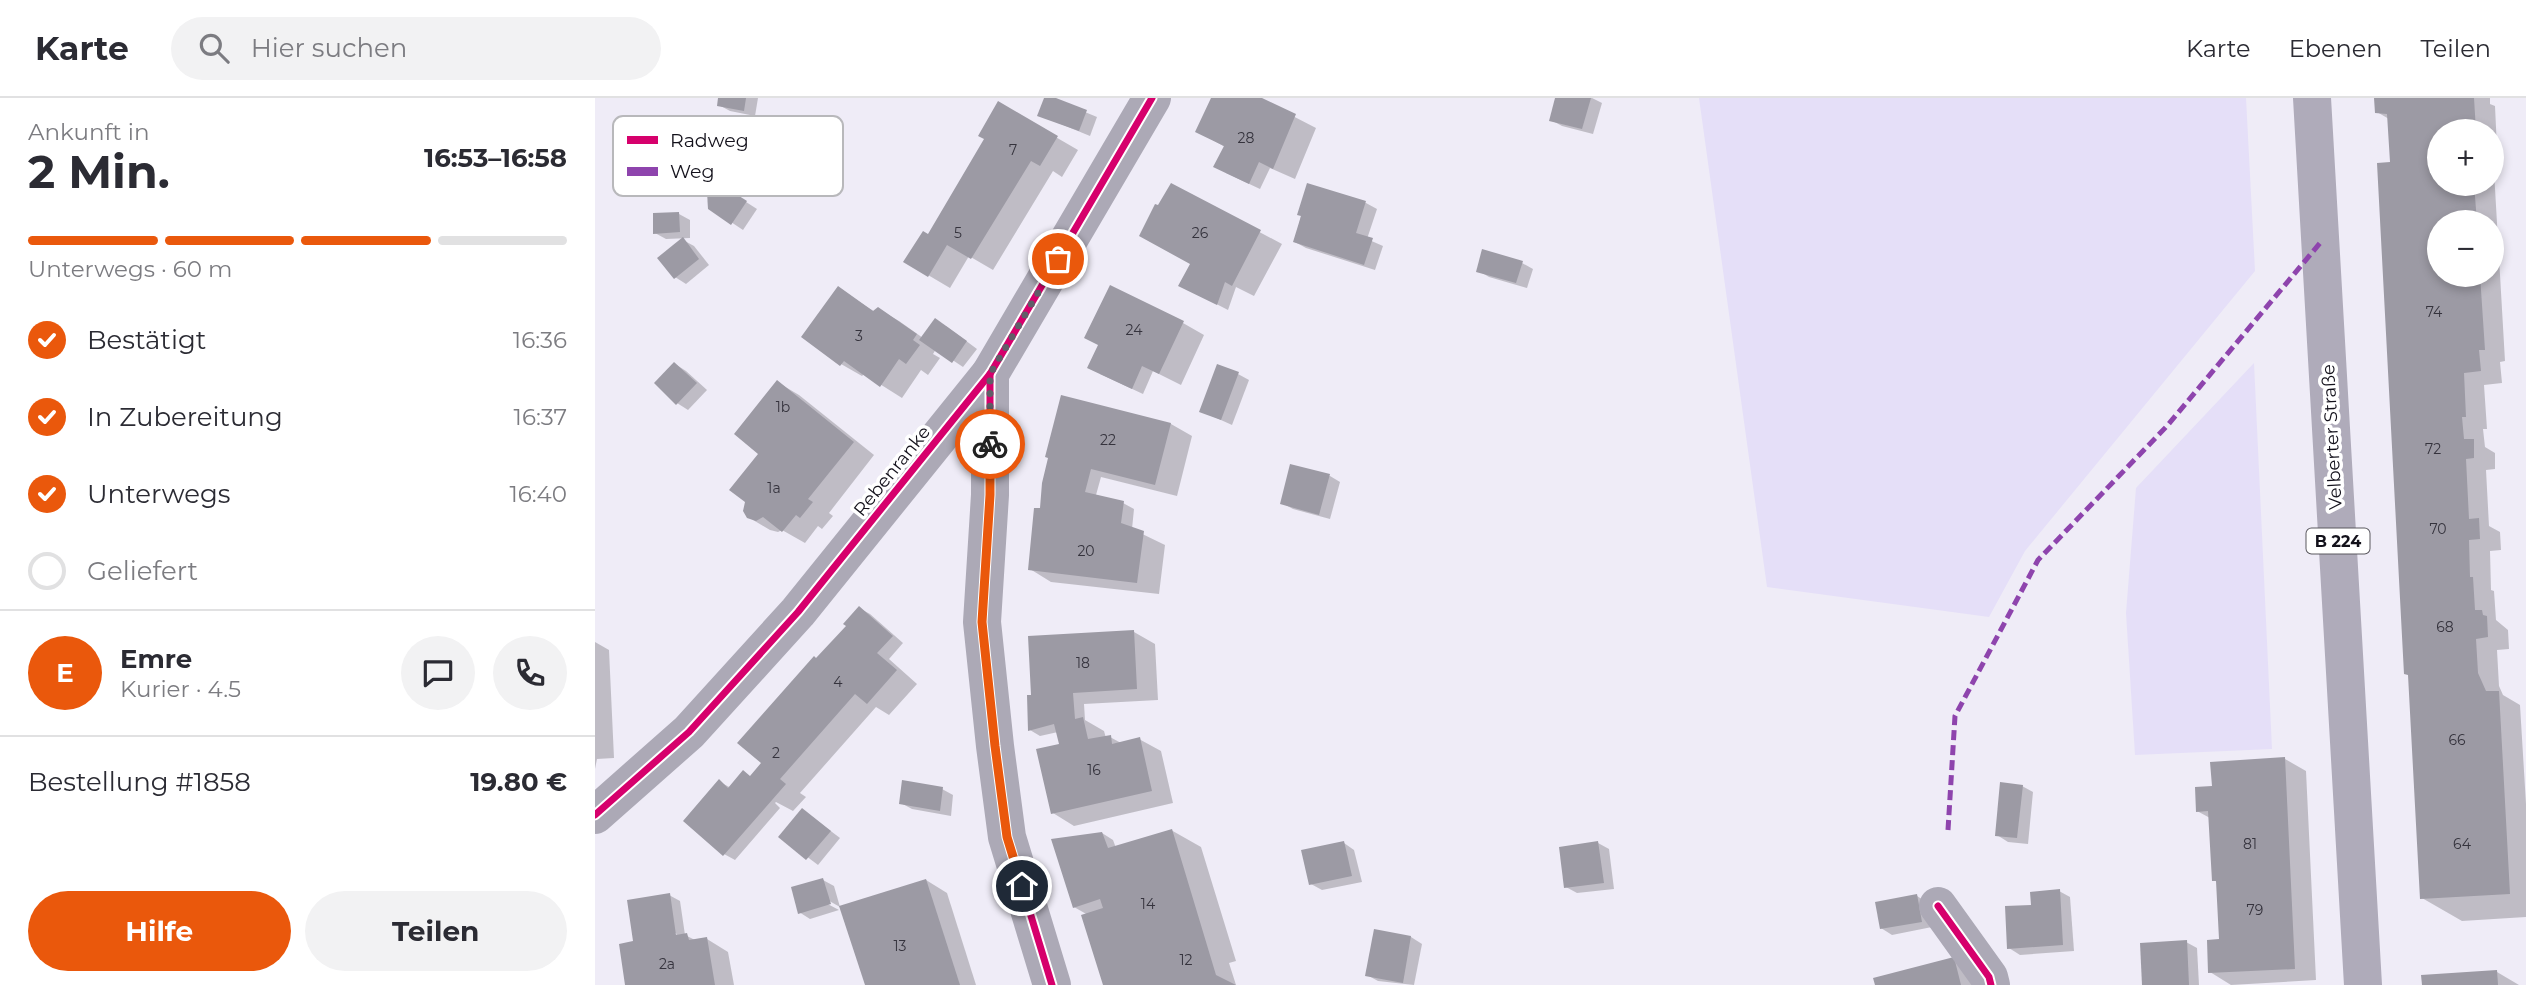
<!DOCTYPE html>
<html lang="de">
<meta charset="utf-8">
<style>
:root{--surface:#fff;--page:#f2f2f3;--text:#2b2b33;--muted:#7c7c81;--line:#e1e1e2;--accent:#ea580c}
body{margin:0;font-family:Montserrat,sans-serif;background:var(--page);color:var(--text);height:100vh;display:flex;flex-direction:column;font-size:26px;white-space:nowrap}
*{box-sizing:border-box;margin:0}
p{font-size:23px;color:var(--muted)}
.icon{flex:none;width:38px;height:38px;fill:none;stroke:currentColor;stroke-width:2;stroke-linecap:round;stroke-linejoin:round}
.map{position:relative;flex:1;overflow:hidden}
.panel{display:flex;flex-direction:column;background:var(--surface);width:595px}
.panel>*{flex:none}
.buttons{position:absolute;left:1832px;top:21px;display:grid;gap:14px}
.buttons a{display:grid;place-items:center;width:77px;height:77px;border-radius:50%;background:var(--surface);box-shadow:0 4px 10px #0003;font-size:35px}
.pin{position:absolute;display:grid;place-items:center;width:60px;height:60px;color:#fff;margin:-30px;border:4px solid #fff;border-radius:50%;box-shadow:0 2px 7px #0007}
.courier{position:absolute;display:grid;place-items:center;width:70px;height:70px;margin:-35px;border:5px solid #ea580c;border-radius:50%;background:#fff;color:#222;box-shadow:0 2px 9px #0007}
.headline em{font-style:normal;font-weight:700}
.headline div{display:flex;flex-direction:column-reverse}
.headline{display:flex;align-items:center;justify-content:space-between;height:119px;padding:0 28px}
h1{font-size:46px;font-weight:700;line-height:52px}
.bar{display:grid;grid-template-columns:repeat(4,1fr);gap:10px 7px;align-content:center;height:84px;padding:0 28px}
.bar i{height:9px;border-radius:5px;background:var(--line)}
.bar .selected{background:var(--accent)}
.bar p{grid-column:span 4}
.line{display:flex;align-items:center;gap:18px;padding:0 28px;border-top:2px solid var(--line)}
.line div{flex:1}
.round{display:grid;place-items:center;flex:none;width:74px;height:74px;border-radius:37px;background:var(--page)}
ol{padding:0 28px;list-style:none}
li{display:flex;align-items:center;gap:21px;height:77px}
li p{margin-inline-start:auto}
li .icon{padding:7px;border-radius:50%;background:var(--accent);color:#fff;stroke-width:4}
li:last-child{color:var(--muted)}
li i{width:38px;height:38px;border:4px solid var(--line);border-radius:50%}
.button{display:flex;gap:14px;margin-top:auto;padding:14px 28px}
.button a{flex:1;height:80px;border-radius:42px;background:var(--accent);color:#fff;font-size:28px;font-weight:700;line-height:80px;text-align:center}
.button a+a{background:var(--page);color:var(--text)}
header{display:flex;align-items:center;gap:42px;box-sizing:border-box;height:98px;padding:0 35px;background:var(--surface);border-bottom:2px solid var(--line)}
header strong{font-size:33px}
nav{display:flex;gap:38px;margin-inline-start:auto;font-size:24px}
.search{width:490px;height:63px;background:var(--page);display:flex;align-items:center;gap:18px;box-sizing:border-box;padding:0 24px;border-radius:38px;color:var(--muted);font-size:26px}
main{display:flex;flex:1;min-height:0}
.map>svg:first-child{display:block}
</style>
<header>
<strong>Karte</strong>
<div class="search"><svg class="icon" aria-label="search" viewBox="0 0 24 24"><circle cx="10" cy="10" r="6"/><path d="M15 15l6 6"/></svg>Hier suchen</div>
<nav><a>Karte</a><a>Ebenen</a><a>Teilen</a></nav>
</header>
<main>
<section class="panel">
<div class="headline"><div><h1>2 Min.</h1><p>Ankunft in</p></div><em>16:53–16:58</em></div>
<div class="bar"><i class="selected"></i><i class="selected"></i><i class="selected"></i><i></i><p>Unterwegs · 60 m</p></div>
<ol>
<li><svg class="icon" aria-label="check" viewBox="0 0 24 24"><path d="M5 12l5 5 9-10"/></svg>Bestätigt<p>16:36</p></li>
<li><svg class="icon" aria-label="check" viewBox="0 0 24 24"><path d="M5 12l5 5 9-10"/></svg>In Zubereitung<p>16:37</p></li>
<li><svg class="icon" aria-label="check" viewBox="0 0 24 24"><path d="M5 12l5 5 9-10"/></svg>Unterwegs<p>16:40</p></li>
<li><i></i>Geliefert</li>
</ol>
<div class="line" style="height:126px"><b class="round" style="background:var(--accent);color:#fff">E</b><div><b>Emre</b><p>Kurier · 4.5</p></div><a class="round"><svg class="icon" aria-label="chat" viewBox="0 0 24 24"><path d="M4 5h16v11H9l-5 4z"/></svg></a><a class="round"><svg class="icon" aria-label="phone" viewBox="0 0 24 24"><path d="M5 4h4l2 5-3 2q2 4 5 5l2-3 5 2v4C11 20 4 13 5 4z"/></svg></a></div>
<div class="line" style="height:91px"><div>Bestellung #1858</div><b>19.80 €</b></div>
<div class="button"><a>Hilfe</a><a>Teilen</a></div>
</section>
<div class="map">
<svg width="1931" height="887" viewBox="0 0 1931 887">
<rect width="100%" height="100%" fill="#efecf7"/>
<g fill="#e5dff8">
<path d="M1104,0H1651L1660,173L1430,453L1394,519L1172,489Z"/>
<path d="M1659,265L1677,651L1540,657L1531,515L1541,390Z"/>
</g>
<g fill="#0003" fill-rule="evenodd">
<path d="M125,0H163L160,18L135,13L124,7Z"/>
<path d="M450,0H456L502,19L495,38L444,17Z"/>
<path d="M618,0H663L721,30L700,81L675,70L665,91L631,75L630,49L602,33Z"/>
<path d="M962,0H997L1007,5L998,36L967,28L956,22Z"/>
<path d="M1781,0H1895V6L1900,8L1903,72L1899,73L1910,263L1905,264L1907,285L1889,287L1892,331H1888L1890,349L1900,355V371L1891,372L1894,428L1905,434L1906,452L1895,453L1896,492L1899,493L1901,522L1913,532L1914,551L1902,552L1904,588L1908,597L1925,607L1931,706V819L1867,823L1827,800L1797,65L1794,21L1782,14ZM1844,33H1897V86H1844ZM1844,124H1897V177H1844Z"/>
<path d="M404,6L483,52L467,79L458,73L398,172L374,158L355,190L311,164L334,138L391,41Z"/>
<path d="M123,86L162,111L148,132L115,110Z"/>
<path d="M576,87L687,146L659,198L641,189L633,212L596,193L597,165L564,110Z"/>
<path d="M713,87L771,105L782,111L772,141L788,148L780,172L711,150L700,144Z"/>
<path d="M84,116L95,122V140L71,141L60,135Z"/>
<path d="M88,142L99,148L114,167L91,186L80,179Z"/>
<path d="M927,165L938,171L932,190L894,179L884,173Z"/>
<path d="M243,190L280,214L283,211L304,223L328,240L351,228L382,251L368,269L341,251L338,256L345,260L333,277L326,272L307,300L269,276L267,278L246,266Z"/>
<path d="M588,225L609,237L586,287L558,273L548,296L505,276Z"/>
<path d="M80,266L91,273L112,292L93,312L82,305Z"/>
<path d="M643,276L654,282L637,327L606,313Z"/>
<path d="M182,284L204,297L279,357L234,415L238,418L227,431L223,428L210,445L187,432L183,434L175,432L153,419L165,356Z"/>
<path d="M467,299L576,326L597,338L582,398L506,379L501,397L528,405L539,411L537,431L570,447L564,496L456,484L435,471L453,413Z"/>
<path d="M697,368L735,378L745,384L735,421L698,411L687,405Z"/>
<path d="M264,510L275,516L308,545L294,561L322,586L294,617L281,609L205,695L211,699L198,713L181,704L180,705L185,710L140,762L129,756L125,684L136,690L156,679L169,664L223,562L253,528Z"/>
<path d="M539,534L560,546L563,602L489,606L490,622L509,633L511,640L515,639L526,645L544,641L566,653L578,705L479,728L458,715L466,647L463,634L445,638L435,632Z"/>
<path d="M0,544L14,552L19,660L2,661L0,671Z"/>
<path d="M1690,661L1711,673L1721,882L1636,887L1615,874L1626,843L1622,784L1619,782L1615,720L1602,713L1618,690Z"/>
<path d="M1427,688L1438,694L1433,746L1413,744L1402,737Z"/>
<path d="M347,691L358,697L356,718L317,711L306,705Z"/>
<path d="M208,712L245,740L223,767L186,739Z"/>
<path d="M576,732L606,749L641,863L634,865L641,887H510L493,817L479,809L507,735L518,742L521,750Z"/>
<path d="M749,745L759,752L767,784L727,792L716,786Z"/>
<path d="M1003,745L1014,751L1019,791L982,795L971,789Z"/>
<path d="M228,782L239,788L245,809L229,800L227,803L244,812L215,821L204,814Z"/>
<path d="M331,782L352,795L381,887H271L247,810Z"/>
<path d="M1464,793L1475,799L1479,853L1425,857L1414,850L1437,808Z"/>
<path d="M74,797L85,803L90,837L102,843L112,841L133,854L139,887H32L26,847L44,845ZM81,835L82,839L48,840Z"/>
<path d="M1322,798L1333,805L1337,829L1297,837L1286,830Z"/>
<path d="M780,833L816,839L827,846L819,887L783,883L772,877Z"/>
<path d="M1591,844L1602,850L1604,887H1549L1547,846Z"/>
<path d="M1359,861L1383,887H1282L1280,882Z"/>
<path d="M1902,874L1924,887H1829L1828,878Z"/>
</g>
<g fill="#9c9aa4">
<path d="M123,0H151L149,13L122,8Z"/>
<path d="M449,0H461L492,12L484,33L442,18Z"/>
<path d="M616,0H667L701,16L678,71L664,64L654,86L618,69L629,48L600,34Z"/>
<path d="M960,0H996L987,31L954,23Z"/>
<path d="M1779,0H1879L1881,33H1844V86H1879L1882,124H1844V177H1885L1890,252H1884L1886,273L1869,275L1871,319H1867L1869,341H1879V360L1871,361L1874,421L1884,420L1885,441L1874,442L1875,479H1878L1880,512H1887L1888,517L1892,518L1893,539L1881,541L1883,575L1891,593H1904L1915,796L1825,801L1813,577L1809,576L1782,65L1795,64L1792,16L1780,15Z"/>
<path d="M403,3L463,38L445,68L436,63L376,161L352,147L333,179L308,164L328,133L333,136L389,41L383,38Z"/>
<path d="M111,77L152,103L136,127L113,111Z"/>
<path d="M576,85L666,132L637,188L630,184L622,207L583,188L595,166L544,138L560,106L563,107Z"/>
<path d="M712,85L771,103L761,135L778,140L769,167L698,144L706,118L702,117Z"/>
<path d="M84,114L85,134L58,136V115Z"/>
<path d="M88,139L104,161L79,181L62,160Z"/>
<path d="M887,151L928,163L921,185L881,174Z"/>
<path d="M515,187L589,223L564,276L547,268L537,291L492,270L503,247L489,240Z"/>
<path d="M243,188L278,213L283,209L322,236L318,242L325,247L311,266L304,261L285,289L249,263L245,268L206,239Z"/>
<path d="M340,220L372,243L357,265L324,242Z"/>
<path d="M79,264L102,285L81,307L59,285Z"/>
<path d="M622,266L644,274L626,322L604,314Z"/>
<path d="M182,282L259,344L213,401L218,404L205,420L201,417L187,434L168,419L161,423L152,420L148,413L150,404L134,392L163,356L139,336Z"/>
<path d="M466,297L576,325L560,387L496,371L490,394L529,403L526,425L549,433L542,485L433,472L439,410H445L447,385L453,360L450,359Z"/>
<path d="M695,366L735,376L724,417L685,406Z"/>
<path d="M264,508L298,538L282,555L302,572L272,606L260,596L185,681L191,686L128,758L88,723L124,681L133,690L148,672L155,678L166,665L142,645L219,558L221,560L251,528L248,526Z"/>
<path d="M539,532L542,591L478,595L480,621L488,619L493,641L516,637L517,646L545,639L557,693L456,716L441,651L464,646L459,626L433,633L432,597H436L433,538Z"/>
<path d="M1690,659L1700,871L1613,875L1612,842L1624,841L1621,783H1617L1613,713L1601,714L1600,689L1617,688L1615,664Z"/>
<path d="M307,682L348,689L345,713L304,706Z"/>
<path d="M1405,684L1428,687L1422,740L1400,738Z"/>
<path d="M207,710L236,733L211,762L183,739Z"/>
<path d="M577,731L621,877L641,887H508L486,817L508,810L505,801L478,810L456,741L507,734L513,750Z"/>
<path d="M749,743L757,778L714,787L706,752Z"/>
<path d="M1003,743L1009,785L969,790L964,749Z"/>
<path d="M228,780L236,806L203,816L196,789Z"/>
<path d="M331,781L365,887H270L244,808Z"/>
<path d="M1465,791L1468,847L1412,851L1410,808L1436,807L1435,794Z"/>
<path d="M75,795L81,837L92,835L94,842L112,839L120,887H30L24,846L38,843L32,802Z"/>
<path d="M1322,796L1327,824L1285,831L1280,804Z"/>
<path d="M779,831L816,838L808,885L770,878Z"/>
<path d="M1592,842L1594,887H1547L1545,845Z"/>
<path d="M1359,859L1366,887H1280L1278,880Z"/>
<path d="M1902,872L1903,887H1827L1826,877Z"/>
</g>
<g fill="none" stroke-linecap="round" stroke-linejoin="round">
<g stroke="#aca9b6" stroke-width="38">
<path d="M395,276V397L387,524L400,648L412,739L457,887"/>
<path d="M0,717L94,634L203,514L395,276L557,0"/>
<path d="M1343,808L1394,879L1396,887"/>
</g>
<path stroke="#afabba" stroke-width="38" d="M1717,0L1768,887"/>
<path stroke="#8e44ad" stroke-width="5" stroke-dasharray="10 5" stroke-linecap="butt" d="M1353,732L1360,618L1443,462L1572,328L1725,145"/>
<g stroke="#fff" stroke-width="11">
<g id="cycleway">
<path d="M395,276V397L387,524L400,648L412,739L457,887"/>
<path d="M0,717L94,634L203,514L395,276L557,0"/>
<path d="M1343,808L1394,879L1396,887"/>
</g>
</g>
<use href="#cycleway" stroke="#d6006c" stroke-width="7"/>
</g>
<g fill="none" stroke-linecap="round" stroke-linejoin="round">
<path stroke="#605e68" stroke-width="7" stroke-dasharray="0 12.6" d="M395,346V276L463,161"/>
<path stroke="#ea580c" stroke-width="9" d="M395,346V397L387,524L400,648L412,739L427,788"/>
</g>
<g text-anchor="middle" stroke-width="7" stroke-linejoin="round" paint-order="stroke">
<g font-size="14" fill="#35333d">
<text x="651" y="45">28</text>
<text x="418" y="57">7</text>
<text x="363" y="140">5</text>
<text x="605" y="140">26</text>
<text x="1839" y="219">74</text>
<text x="539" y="237">24</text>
<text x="264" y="243">3</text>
<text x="188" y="314">1b</text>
<text x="513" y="347">22</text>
<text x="1838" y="356">72</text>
<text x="179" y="395">1a</text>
<text x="1843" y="436">70</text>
<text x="491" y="458">20</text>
<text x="1850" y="534">68</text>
<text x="488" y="570">18</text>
<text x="243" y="589">4</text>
<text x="1862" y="647">66</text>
<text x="181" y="660">2</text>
<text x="499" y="677">16</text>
<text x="1655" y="751">81</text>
<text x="1867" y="751">64</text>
<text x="553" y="811">14</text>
<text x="1660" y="817">79</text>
<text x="305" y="853">13</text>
<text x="591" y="867">12</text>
<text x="72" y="871">2a</text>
</g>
<rect fill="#fff" stroke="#5a585f" stroke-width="2" x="1711.5" y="430.5" width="63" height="25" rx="5"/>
<g font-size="16" font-weight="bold" fill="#13111b">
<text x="1743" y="449">B 224</text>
</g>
<g font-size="18" fill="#13111b" stroke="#fff">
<text transform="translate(1737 339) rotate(-93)" y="6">Velberter Straße</text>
<text transform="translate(297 373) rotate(-51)" y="6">Rebenranke</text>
</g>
</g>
<rect x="18" y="18" width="230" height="80" rx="10" fill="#fff" stroke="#b8b8bb" stroke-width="2"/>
<rect x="32" y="38" width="31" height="8" fill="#d6006c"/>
<rect x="32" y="69" width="31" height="9" fill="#8e44ad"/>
<g font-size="19" fill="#13111b">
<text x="75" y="49">Radweg</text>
<text x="75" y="80">Weg</text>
</g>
</svg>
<div class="buttons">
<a>+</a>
<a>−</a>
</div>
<div class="pin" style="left:463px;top:161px;background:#ea580c"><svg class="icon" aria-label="bag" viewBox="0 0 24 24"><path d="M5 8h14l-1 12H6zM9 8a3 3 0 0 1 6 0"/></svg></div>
<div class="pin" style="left:427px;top:788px;background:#1f2937"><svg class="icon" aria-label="home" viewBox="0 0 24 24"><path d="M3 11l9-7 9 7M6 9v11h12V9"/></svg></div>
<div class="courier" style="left:395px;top:346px"><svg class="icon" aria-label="bike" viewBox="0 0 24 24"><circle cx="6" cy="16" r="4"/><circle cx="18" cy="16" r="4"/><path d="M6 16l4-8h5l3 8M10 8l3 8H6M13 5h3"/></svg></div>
</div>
</main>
